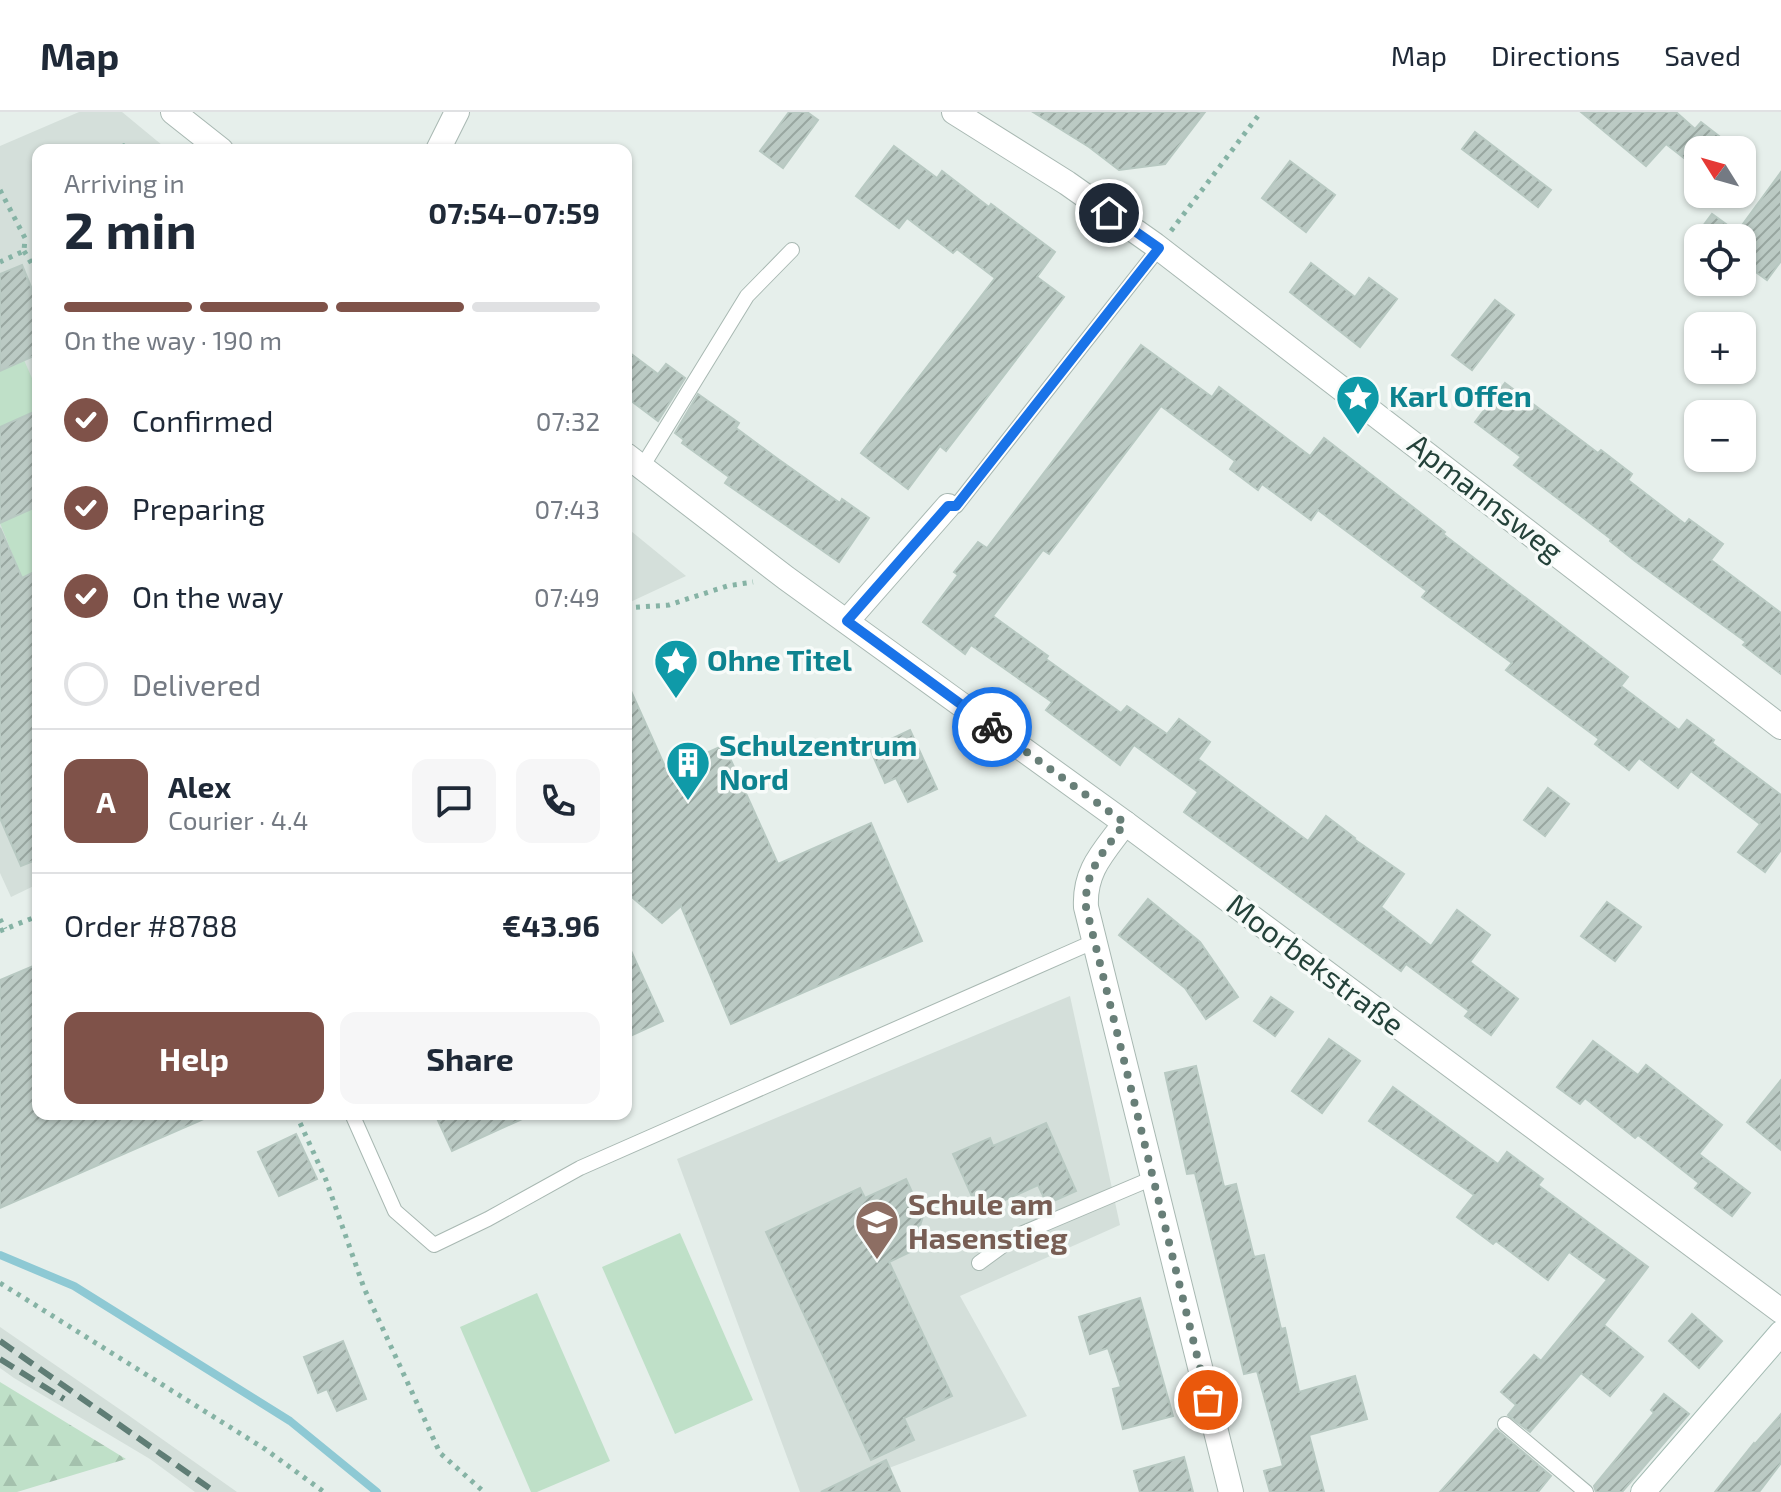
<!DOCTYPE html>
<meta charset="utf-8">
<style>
:root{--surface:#fff;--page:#f6f6f7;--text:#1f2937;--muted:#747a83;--line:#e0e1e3;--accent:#7f5249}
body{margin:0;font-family:"Exo 2",sans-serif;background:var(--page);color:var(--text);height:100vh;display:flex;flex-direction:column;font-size:30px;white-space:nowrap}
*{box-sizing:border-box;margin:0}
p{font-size:26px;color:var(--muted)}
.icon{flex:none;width:44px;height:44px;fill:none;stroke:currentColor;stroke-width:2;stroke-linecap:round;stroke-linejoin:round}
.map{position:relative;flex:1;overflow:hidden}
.panel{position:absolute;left:32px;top:32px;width:600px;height:976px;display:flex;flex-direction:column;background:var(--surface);border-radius:16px;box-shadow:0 2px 6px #0004}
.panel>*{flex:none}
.needle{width:52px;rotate:307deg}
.fabs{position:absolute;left:1684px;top:24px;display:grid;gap:16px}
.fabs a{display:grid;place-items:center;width:72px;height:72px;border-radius:16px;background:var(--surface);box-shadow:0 2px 6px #0004;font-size:40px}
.pin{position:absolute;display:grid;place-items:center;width:68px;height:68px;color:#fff;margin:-34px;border:4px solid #fff;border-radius:50%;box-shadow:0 2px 8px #0007}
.courier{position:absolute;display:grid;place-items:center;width:80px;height:80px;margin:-40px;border:6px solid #1a73e8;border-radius:50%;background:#fff;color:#222;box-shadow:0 2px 10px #0007}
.headline em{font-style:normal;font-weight:700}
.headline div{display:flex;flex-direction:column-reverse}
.headline{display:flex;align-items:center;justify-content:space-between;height:136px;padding:0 32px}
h1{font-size:52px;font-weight:700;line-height:60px}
.bar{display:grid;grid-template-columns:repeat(4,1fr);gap:12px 8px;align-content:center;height:96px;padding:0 32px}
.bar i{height:10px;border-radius:6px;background:var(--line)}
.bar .current{background:var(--accent)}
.bar p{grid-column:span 4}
.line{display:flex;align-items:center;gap:20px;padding:0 32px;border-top:2px solid var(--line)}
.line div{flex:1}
.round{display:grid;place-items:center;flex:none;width:84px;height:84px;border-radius:16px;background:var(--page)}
ol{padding:0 32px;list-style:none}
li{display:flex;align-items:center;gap:24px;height:88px}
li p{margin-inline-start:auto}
li .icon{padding:8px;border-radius:50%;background:var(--accent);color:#fff;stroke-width:4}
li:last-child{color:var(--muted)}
li i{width:44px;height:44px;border:4px solid var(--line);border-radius:50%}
.action{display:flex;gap:16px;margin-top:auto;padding:16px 32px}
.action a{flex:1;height:92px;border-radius:16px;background:var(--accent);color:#fff;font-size:32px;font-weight:700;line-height:92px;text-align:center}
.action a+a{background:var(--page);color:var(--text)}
header{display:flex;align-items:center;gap:48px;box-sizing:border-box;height:112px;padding:0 40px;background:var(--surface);border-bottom:2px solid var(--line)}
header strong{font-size:38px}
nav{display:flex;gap:44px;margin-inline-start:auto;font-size:28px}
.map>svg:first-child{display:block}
</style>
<header>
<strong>Map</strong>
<nav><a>Map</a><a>Directions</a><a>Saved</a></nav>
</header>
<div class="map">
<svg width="1781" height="1380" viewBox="0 0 1781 1380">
<defs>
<pattern id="forest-firs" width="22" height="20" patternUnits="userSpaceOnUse" patternTransform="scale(2)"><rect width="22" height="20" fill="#bfe0c8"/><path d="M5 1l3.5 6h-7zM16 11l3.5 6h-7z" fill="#a4c1ad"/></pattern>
<pattern id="building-hatch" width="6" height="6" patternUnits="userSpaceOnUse" patternTransform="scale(2)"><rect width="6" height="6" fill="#bbcac4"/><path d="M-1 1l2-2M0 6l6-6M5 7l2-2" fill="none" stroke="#98a6a0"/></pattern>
</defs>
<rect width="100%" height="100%" fill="#e6efeb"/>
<g fill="#d4dfda">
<path d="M79,0H122L168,38H38V772L11,785L0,761V34Z"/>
<path d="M626,415L686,464L626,492Z"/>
<path d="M1070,884L1120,1113L960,1184L1027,1304L825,1380H800L677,1047Z"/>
<path d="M0,1215L128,1303L237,1380H195L150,1347L14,1266L0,1256Z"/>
</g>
<g fill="#bfe0c8">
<path d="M24,248L38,280V298L0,315V259Z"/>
<path d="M38,394V458L22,466L0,411Z"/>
<path d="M680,1121L753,1288L675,1322L602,1155Z"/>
<path d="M537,1181L610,1349L537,1380H531L460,1215Z"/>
</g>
<path fill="url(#forest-firs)" d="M0,1270L126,1347L17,1380H0Z"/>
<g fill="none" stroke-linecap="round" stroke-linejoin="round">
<path stroke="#8ec9d4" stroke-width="8" d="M0,1143L74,1174L290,1309L377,1380"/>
</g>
<g fill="url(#building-hatch)" stroke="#b8c9c2" stroke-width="2">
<path d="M789,0H807L818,8L783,56L760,39Z"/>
<path d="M1033,0H1205L1165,52L1119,58L1089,35Z"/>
<path d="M1581,0H1676L1695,17L1701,10L1737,38H1698V57L1666,32L1646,54Z"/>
<path d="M1475,20L1551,78L1538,95L1462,37Z"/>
<path d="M894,34L937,66L942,59L989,95L991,92L1055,140L1037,165L1064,185L946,339L940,334L908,377L861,341L995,166L957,137L953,141L907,106L899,116L856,84Z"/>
<path d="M1290,49L1335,83L1306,120L1262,86Z"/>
<path d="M1781,60V149L1767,168L1742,150V126H1694L1712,102L1737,120Z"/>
<path d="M1311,151L1355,185L1369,166L1397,187L1360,235L1290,180Z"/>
<path d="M22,153L38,192V242L0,259V162Z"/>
<path d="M1495,188L1514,203L1472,258L1452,243Z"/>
<path d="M1141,233L1212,285L1219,275L1310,344L1324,326L1445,420L1443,422L1628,565L1621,574L1679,618L1687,608L1714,628L1712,631L1781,683V738L1765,760L1738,740L1760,712L1691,659L1678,676L1639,646L1629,658L1595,632L1599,627L1506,558L1512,551L1422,485L1427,479L1318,398L1311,408L1262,372L1258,378L1230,357L1235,349L1161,294L1049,442L1043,438L993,504L1048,544L1046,547L1121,601L1127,594L1167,622L1179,607L1210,630L1198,647L1308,729L1326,704L1355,726L1354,727L1404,762L1381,795L1431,834L1457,798L1490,823L1470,850L1518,887L1491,923L1465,904L1469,899L1406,852L1401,859L1184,700L1198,680L1134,633L1120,653L1046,598L1052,590L971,533L965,542L923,510L958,463L954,460L978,430L987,436Z"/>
<path d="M626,238L658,262L666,252L685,266L658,309L626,285Z"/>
<path d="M1505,271L1598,341L1601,338L1632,362L1628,368L1685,412L1689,407L1723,432L1711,448L1781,501V562L1743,533L1746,530L1635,449L1610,429L1611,427L1514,353L1521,345L1475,310Z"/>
<path d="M698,282L739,311L736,316L778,347L840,391L842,387L869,406L839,450L725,371L729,365L682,331L684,328L675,321Z"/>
<path d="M38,298V394L0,411V315Z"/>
<path d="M0,416L22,466L38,458V747L21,754L0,706Z"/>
<path d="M626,568L667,659L724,633L778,752L871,711L922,829L731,912L681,794L662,811L626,780Z"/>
<path d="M910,618L937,677L908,690L896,666L885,671L870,637Z"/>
<path d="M1548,676L1569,692L1545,724L1524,708Z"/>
<path d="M1148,787L1200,830L1238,885L1206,907L1185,876L1119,823Z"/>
<path d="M1607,790L1641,815L1615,849L1581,824Z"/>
<path d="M626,828L663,909L626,926Z"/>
<path d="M38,852V1002H215L0,1096V868Z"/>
<path d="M1271,885L1293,900L1275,924L1254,909Z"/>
<path d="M1329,927L1360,949L1322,1001L1292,979Z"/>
<path d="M1593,929L1638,963L1646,953L1722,1013L1699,1042L1750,1081L1732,1104L1695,1076L1699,1071L1638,1023L1635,1026L1585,986L1580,992L1557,975Z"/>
<path d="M1196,954L1224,1075L1236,1072L1254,1145L1264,1143L1281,1217L1285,1216L1299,1280L1355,1264L1367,1307L1309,1323L1324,1380H1270L1264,1359L1283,1354L1257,1259L1244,1262L1195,1061L1187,1062L1165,961Z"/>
<path d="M1781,968V1038L1747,1010Z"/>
<path d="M1393,975L1498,1052L1507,1040L1543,1067L1538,1073L1648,1155L1604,1213L1643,1245L1610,1284L1581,1261L1530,1320L1508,1303L1516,1293L1501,1280L1534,1243L1541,1249L1607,1168L1569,1140L1548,1168L1496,1129L1493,1132L1457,1105L1474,1083L1369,1009Z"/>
<path d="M435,1002H533L452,1039Z"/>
<path d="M1046,1011L1076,1079L1047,1092L1038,1073L979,1100L953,1042L990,1026L993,1034Z"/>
<path d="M296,1022L317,1067L279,1084L258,1040Z"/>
<path d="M906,1067L923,1104L912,1139L889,1150L952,1284L904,1306L914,1328L871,1348L766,1120L860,1076L865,1086Z"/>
<path d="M1140,1186L1173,1304L1123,1317L1113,1277L1121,1275L1108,1236L1090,1242L1079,1205Z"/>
<path d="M1692,1202L1722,1229L1699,1256L1669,1229Z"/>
<path d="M343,1229L366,1287L337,1299L327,1277L318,1281L304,1245Z"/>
<path d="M1664,1282L1689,1302L1622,1380H1596L1594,1374L1654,1301L1651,1298Z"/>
<path d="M1781,1302V1351L1759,1380H1715L1754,1331L1755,1332Z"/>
<path d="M1496,1317L1551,1364L1538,1380H1440Z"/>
<path d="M1184,1345L1193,1380H1140L1134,1359Z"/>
<path d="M886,1348L900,1380H821Z"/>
</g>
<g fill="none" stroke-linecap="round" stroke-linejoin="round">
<g stroke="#a8b8b2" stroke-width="16">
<g id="lane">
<path d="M642,355L747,184L792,138"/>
<path d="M948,394H956L1159,136"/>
<path d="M352,1002L395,1099L434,1133L488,1107L580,1056L1093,830"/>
<path d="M979,1151L1016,1124L1153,1066"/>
<path d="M1505,1312L1586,1380"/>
</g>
</g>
<g stroke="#a8b8b2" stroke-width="26">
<g id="street">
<path d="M173,0L221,38"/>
<path d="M954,0L1067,71L1155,133L1781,615"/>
<path d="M438,38L457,0"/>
<path d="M626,343L786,466L1125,711L1781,1199"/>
<path d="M847,509L948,394"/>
<path d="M1125,711C1104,740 1084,758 1086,795L1231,1380"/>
</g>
</g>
<g stroke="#a4bbb3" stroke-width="26">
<path id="secondary" d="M1643,1380L1781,1221"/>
</g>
<g stroke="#86b3a5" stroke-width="5" stroke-dasharray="4 6" stroke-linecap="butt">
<path d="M122,32L125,38"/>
<path d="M0,78L25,126L24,139L0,150"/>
<path d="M1171,119L1261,0"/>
<path d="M24,139L38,162"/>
<path d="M626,496L669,493L727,474L753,470"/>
<path d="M0,807L5,817"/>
<path d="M0,819L38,804"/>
<path d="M296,1002L326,1068L364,1176L440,1341L484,1380"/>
<path d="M0,1171L265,1337L324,1380"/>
</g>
<use href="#lane" stroke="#fff" stroke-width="14"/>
<use href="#street" stroke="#fff" stroke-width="24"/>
<use href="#secondary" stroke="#fff" stroke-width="24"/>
<g stroke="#5f7d75" stroke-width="6" stroke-dasharray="16 8" stroke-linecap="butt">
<path d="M0,1229L215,1380"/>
<path d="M0,1247L64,1287"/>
</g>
</g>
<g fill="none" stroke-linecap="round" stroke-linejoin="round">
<path stroke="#687f78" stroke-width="8" stroke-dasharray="0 14.4" d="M992,615L1125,711C1104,740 1084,758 1086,795L1208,1288"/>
<path stroke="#1a73e8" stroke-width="10" d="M992,615L847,509L948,394H956L1159,136L1109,101"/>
</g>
<defs>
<g id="sight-pin" transform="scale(2.3)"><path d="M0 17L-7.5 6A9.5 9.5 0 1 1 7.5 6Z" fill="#0f9aa8" stroke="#f7fbf9"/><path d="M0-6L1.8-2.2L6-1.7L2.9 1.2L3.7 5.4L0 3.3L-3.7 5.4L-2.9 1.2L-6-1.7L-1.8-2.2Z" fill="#fff"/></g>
<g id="building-pin" transform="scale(2.3)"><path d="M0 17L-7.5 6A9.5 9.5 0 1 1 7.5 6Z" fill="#0f9aa8" stroke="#f7fbf9"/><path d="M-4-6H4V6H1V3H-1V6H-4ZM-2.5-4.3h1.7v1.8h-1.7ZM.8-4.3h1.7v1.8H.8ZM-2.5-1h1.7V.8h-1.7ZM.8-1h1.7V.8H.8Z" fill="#fff"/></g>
<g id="school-pin" transform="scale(2.3)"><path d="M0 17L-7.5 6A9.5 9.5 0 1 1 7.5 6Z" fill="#8d6e63" stroke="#f7fbf9"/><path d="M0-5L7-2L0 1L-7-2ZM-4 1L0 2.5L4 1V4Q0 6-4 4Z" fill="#fff"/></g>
</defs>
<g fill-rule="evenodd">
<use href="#sight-pin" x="1358" y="285"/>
<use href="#sight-pin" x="676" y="549"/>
<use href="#building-pin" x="688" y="651"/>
<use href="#school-pin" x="877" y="1110"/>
</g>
<g text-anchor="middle" stroke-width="7" stroke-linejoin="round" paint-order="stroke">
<g font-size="30" font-weight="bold" fill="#0d838f" stroke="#f7fbf9" text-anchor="start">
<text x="1389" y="295">Karl Offen</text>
<text x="707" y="559">Ohne Titel</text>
<text x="719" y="644">Schulzentrum<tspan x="719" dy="34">Nord</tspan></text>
</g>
<g font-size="30" fill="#24423a" stroke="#f7fbf9">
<text transform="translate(1485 386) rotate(38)" y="10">Apmannsweg</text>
<text transform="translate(1315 853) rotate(37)" y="10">Moorbekstraße</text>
</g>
<g font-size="30" font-weight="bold" fill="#785e54" stroke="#f7fbf9" text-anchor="start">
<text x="908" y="1103">Schule am<tspan x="908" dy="34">Hasenstieg</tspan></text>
</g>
</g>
</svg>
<div class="fabs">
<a><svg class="needle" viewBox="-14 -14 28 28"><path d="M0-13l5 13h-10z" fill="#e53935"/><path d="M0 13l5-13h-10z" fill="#747a83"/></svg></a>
<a><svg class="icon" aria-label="locate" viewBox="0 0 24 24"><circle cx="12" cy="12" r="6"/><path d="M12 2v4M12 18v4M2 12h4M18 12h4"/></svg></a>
<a>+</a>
<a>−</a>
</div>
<div class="pin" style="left:1208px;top:1288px;background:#ea580c"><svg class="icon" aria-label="bag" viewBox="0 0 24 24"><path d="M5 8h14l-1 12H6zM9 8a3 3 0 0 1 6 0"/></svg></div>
<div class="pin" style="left:1109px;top:101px;background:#1f2937"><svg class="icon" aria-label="home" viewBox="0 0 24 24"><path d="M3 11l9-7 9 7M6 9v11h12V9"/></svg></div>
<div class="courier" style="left:992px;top:615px"><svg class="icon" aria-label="bike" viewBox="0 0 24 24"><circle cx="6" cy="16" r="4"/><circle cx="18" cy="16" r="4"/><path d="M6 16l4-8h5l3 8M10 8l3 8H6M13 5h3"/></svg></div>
<section class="panel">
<div class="headline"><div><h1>2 min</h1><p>Arriving in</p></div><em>07:54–07:59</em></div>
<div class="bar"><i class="current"></i><i class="current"></i><i class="current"></i><i></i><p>On the way · 190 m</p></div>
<ol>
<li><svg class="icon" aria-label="check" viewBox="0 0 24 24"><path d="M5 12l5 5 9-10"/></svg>Confirmed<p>07:32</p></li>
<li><svg class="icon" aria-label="check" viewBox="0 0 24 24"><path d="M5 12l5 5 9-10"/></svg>Preparing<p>07:43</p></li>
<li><svg class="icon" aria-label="check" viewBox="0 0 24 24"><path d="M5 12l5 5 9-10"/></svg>On the way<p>07:49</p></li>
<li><i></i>Delivered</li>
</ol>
<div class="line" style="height:144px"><b class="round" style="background:var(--accent);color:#fff">A</b><div><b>Alex</b><p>Courier · 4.4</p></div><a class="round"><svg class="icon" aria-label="chat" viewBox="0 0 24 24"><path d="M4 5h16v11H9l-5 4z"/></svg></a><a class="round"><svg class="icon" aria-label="phone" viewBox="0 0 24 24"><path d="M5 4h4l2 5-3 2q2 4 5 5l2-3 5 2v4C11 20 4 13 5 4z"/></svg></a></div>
<div class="line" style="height:104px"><div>Order #8788</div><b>€43.96</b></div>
<div class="action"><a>Help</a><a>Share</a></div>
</section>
</div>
